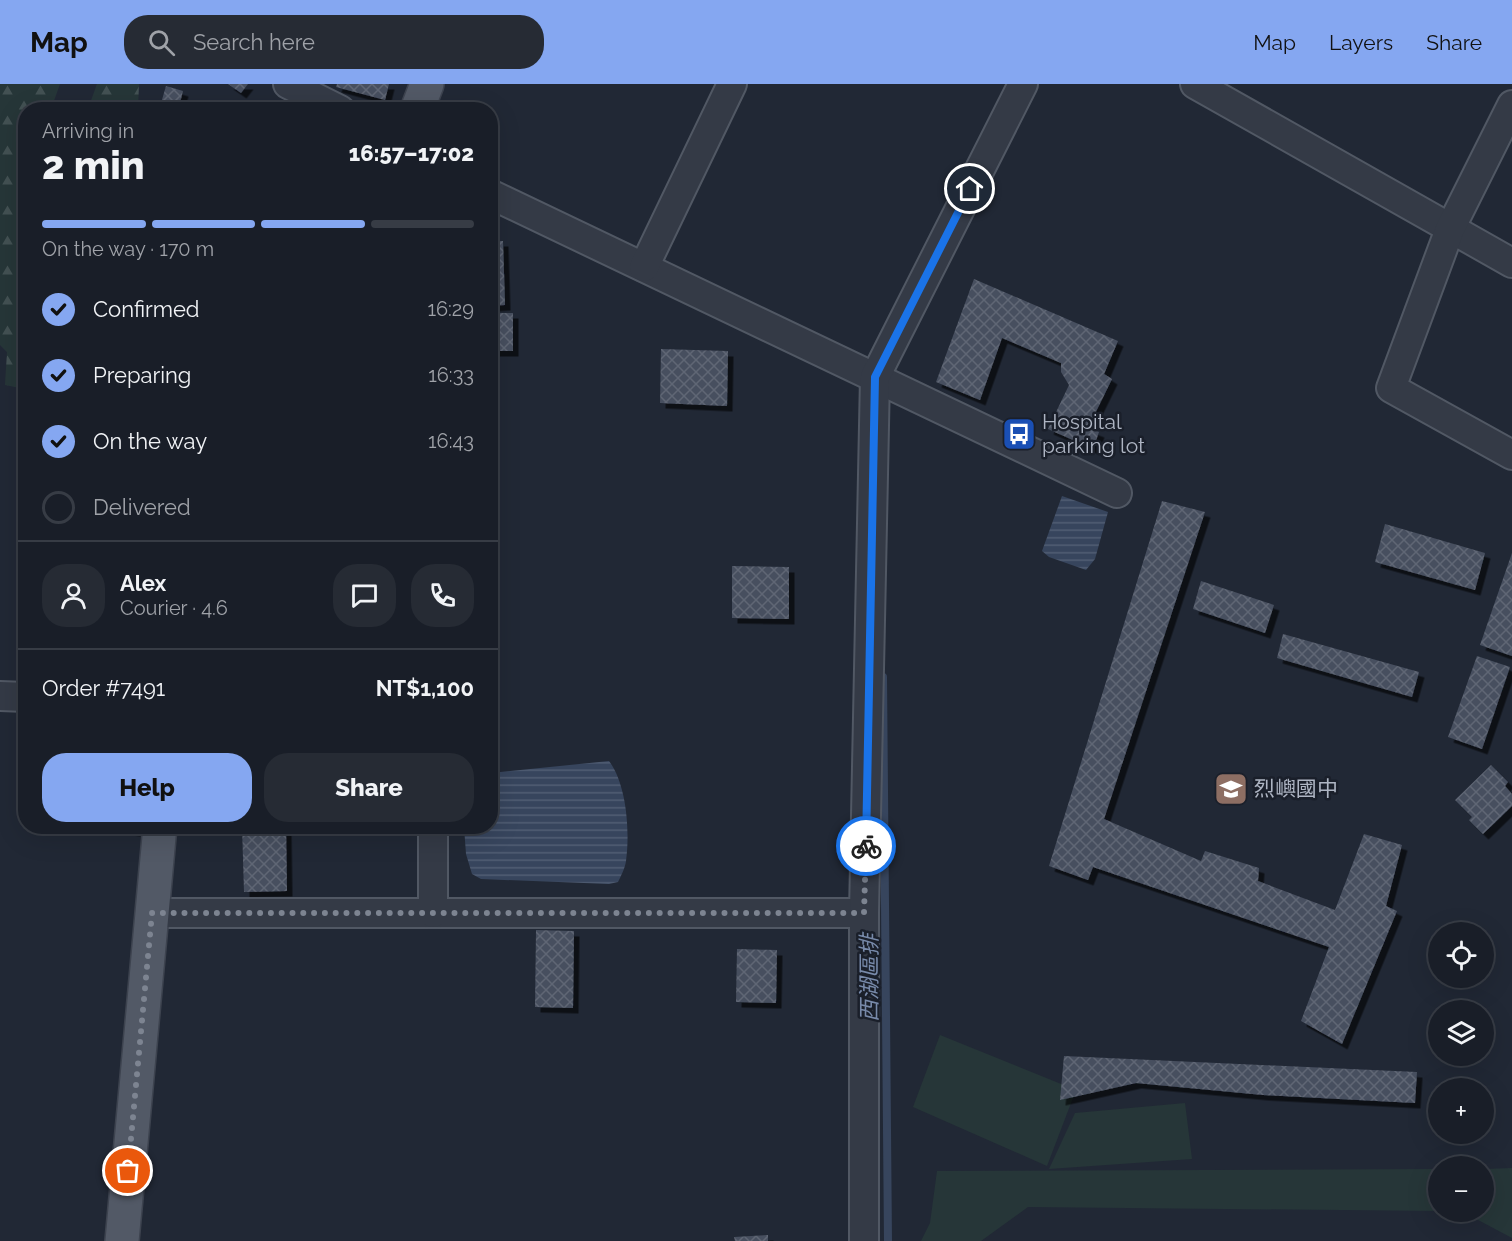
<!DOCTYPE html>
<meta charset="utf-8">
<style>
:root{--surface:#191e28;--page:#262b34;--text:#f1f3f6;--muted:#9fa2a8;--line:#373c45;--accent:#85a7f1}
body{margin:0;font-family:Raleway,"Noto Sans TC",sans-serif;background:var(--page);color:var(--text);height:100vh;display:flex;flex-direction:column;font-size:22px;white-space:nowrap}
*{box-sizing:border-box;margin:0}
p{font-size:20px;color:var(--muted)}
.icon{flex:none;width:33px;height:33px;fill:none;stroke:currentColor;stroke-width:2;stroke-linecap:round;stroke-linejoin:round}
.map{position:relative;flex:1;overflow:hidden}
.side{position:absolute;left:18px;top:18px;width:480px;height:732px;display:flex;flex-direction:column;background:var(--surface);border-radius:24px;box-shadow:0 6px 24px #0002,0 0 0 2px var(--line)}
.side>*{flex:none}
.fabs{position:absolute;left:1428px;top:838px;display:grid;gap:12px}
.fabs a{display:grid;place-items:center;width:66px;height:66px;border-radius:50%;background:var(--surface);box-shadow:0 6px 24px #0002,0 0 0 2px var(--line);font-size:30px}
.pin{position:absolute;display:grid;place-items:center;width:51px;height:51px;color:#fff;margin:-26px;border:3px solid #fff;border-radius:50%;box-shadow:0 2px 6px #0007}
.courier{position:absolute;display:grid;place-items:center;width:60px;height:60px;margin:-30px;border:4px solid #1a73e8;border-radius:50%;background:#fff;color:#222;box-shadow:0 2px 8px #0007}
.headline em{font-style:normal;font-weight:800}
.headline div{display:flex;flex-direction:column-reverse}
.headline{display:flex;align-items:center;justify-content:space-between;height:102px;padding:0 24px}
h1{font-size:39px;font-weight:800;line-height:45px}
.bar{display:grid;grid-template-columns:repeat(4,1fr);gap:9px 6px;align-content:center;height:72px;padding:0 24px}
.bar i{height:8px;border-radius:4px;background:var(--line)}
.bar .current{background:var(--accent)}
.bar p{grid-column:span 4}
.line{display:flex;align-items:center;gap:15px;padding:0 24px;border-top:2px solid var(--line)}
.line div{flex:1}
.round{display:grid;place-items:center;flex:none;width:63px;height:63px;border-radius:24px;background:var(--page)}
ol{padding:0 24px;list-style:none}
li{display:flex;align-items:center;gap:18px;height:66px}
li p{margin-inline-start:auto}
li .icon{padding:6px;border-radius:50%;background:var(--accent);color:#111;stroke-width:4}
li:last-child{color:var(--muted)}
li i{width:33px;height:33px;border:3px solid var(--line);border-radius:50%}
.button{display:flex;gap:12px;margin-top:auto;padding:12px 24px}
.button a{flex:1;height:69px;border-radius:24px;background:var(--accent);color:#111;font-size:24px;font-weight:800;line-height:69px;text-align:center}
.button a+a{background:var(--page);color:var(--text)}
header{display:flex;align-items:center;gap:36px;box-sizing:border-box;height:84px;padding:0 30px;background:var(--accent);color:#111}
header strong{font-size:28px}
nav{display:flex;gap:33px;margin-inline-start:auto;font-size:21px}
.search{width:420px;height:54px;background:var(--page);display:flex;align-items:center;gap:15px;box-sizing:border-box;padding:0 21px;border-radius:24px;color:var(--muted);font-size:22px}
.map>svg:first-child{display:block}
</style>
<header>
<strong>Map</strong>
<div class="search"><svg class="icon" aria-label="search" viewBox="0 0 24 24"><circle cx="10" cy="10" r="6"/><path d="M15 15l6 6"/></svg>Search here</div>
<nav><a>Map</a><a>Layers</a><a>Share</a></nav>
</header>
<div class="map">
<svg width="1512" height="1157" viewBox="0 0 1512 1157">
<defs>
<pattern id="forest-firs" width="22" height="20" patternUnits="userSpaceOnUse" patternTransform="scale(1.5)"><rect width="22" height="20" fill="#263638"/><path d="M5 1l3.5 6h-7zM16 11l3.5 6h-7z" fill="#435153"/></pattern>
<pattern id="water-rules" width="6" height="5" patternUnits="userSpaceOnUse" patternTransform="scale(1.5)"><rect width="6" height="5" fill="#37455d"/><path d="M0 2.5h6" fill="none" stroke="#515e73"/></pattern>
<pattern id="building-cross-hatch" width="8" height="8" patternUnits="userSpaceOnUse" patternTransform="scale(1.5)"><rect width="8" height="8" fill="#474f5f"/><path d="M0 0l8 8M0 8l8-8" fill="none" stroke="#5f6674"/></pattern>
<filter id="shadow"><feDropShadow dx="5.5" dy="5.5" stdDeviation="0" flood-color="#0009"/></filter>
</defs>
<rect width="100%" height="100%" fill="#212835"/>
<g fill="url(#forest-firs)">
<path d="M0,0H60L51,25L26,26L25,305L5,301L7,268L0,261Z"/>
<path d="M97,0H139L138,25H88Z"/>
</g>
<g fill="#263638">
<path d="M940,951L1076,1006L1047,1082L913,1023Z"/>
<path d="M1185,1019L1192,1075L1049,1085L1075,1029Z"/>
<path d="M1512,1084V1154L1463,1128H1484V1085Z"/>
<path d="M1438,1085V1127L1028,1123L981,1157H921L930,1139L937,1087Z"/>
</g>
<g fill="url(#water-rules)">
<path d="M1062,412L1108,428L1095,475L1086,486L1049,473L1042,467Z"/>
<path d="M609,677C627,701 630,748 626,777C625,784 621,792 618,798L609,800L481,795L472,790L466,770L464,743L490,742L491,689Z"/>
</g>
<g fill="none" stroke-linecap="round" stroke-linejoin="round">
<path stroke="#37455d" stroke-width="8" d="M883,593L888,1157"/>
</g>
<g fill="url(#building-cross-hatch)" filter="url(#shadow)">
<path d="M228,0H248L241,9Z"/>
<path d="M337,0H389L385,16L336,3Z"/>
<path d="M166,2L183,7L178,26H159Z"/>
<path d="M490,157H503L505,221L490,222Z"/>
<path d="M974,195L1118,257L1104,290L1112,295L1088,344L1099,348L1093,365L1048,345L1069,301L1061,288V279L1002,254L980,316L936,298Z"/>
<rect x="490" y="229" width="23" height="38"/>
<path d="M661,265L728,267L727,322L660,319Z"/>
<path d="M1162,417L1205,428L1104,735L1201,777L1205,767L1259,784L1258,797L1335,826L1364,750L1402,761L1386,822L1397,827L1342,960L1301,937L1329,863L1093,783L1088,796L1049,782Z"/>
<path d="M1385,440L1485,469L1475,506L1375,478Z"/>
<path d="M1512,469V572L1480,561Z"/>
<path d="M732,482L789,483V535L732,534Z"/>
<path d="M1201,497L1274,521L1265,549L1193,525Z"/>
<path d="M1283,550L1419,588L1412,613L1277,574Z"/>
<path d="M1477,572L1510,583L1482,665L1448,653Z"/>
<path d="M1491,681L1508,698L1505,702L1512,710V722L1483,750L1469,736L1472,733L1455,716Z"/>
<path d="M107,742H135V747Z"/>
<path d="M242,742H286L287,807L244,808Z"/>
<path d="M536,846L574,847L573,924L535,923Z"/>
<path d="M737,865L777,866L776,919L736,918Z"/>
<path d="M1064,972L1417,988L1415,1019L1263,1011L1136,999L1060,1016Z"/>
<path d="M768,1151V1157H735L734,1153Z"/>
</g>
<g fill="none" stroke-linecap="round" stroke-linejoin="round">
<g stroke="#515864" stroke-width="32">
<g id="minor">
<path d="M288,0L340,26"/>
<path d="M1195,0L1512,179"/>
<path d="M1512,21L1450,145L1391,304L1512,371"/>
<path d="M490,110L1117,409"/>
<path d="M644,183L732,0"/>
<path d="M0,612L26,613"/>
<path d="M152,829H864"/>
<path d="M433,829V742"/>
<path d="M864,1157V829L875,293L1023,0"/>
</g>
</g>
<g stroke="#3d434f" stroke-width="36">
<g id="major">
<path d="M417,26L427,0"/>
<path d="M122,1157L160,742"/>
</g>
</g>
<use href="#minor" stroke="#343a46" stroke-width="28"/>
<use href="#major" stroke="#525966" stroke-width="33"/>
</g>
<g fill="none" stroke-linecap="round" stroke-linejoin="round">
<path stroke="#7d8491" stroke-width="6" stroke-dasharray="0 10.8" d="M128,1087L152,829H864L866,762"/>
<path stroke="#1a73e8" stroke-width="8" d="M866,762L875,293L970,105"/>
</g>
<defs>
<g id="bus-square" transform="scale(1.725)"><rect x="-9" y="-9" width="18" height="18" rx="4" fill="#1a4fb4" stroke="#1a1f2a"/><path d="M-5-6H5V4H4V6H2V4H-2V6H-4V4H-5ZM-3.5-4V0h7V-4ZM-3.5 1.2v1.5H-2V1.2ZM2 1.2v1.5H3.5V1.2Z" fill="#fff"/></g>
<g id="school-square" transform="scale(1.725)"><rect x="-9" y="-9" width="18" height="18" rx="4" fill="#8d6e63" stroke="#1a1f2a"/><path d="M0-5L7-2L0 1L-7-2ZM-4 1L0 2.5L4 1V4Q0 6-4 4Z" fill="#fff"/></g>
</defs>
<g fill-rule="evenodd">
<use href="#bus-square" x="1019" y="350"/>
<use href="#school-square" x="1231" y="705"/>
</g>
<g text-anchor="middle" stroke-width="5" stroke-linejoin="round" paint-order="stroke">
<g font-size="21" fill="#aeb5c3" stroke="#1a1f2a" text-anchor="start">
<text x="1042" y="345">Hospital<tspan x="1042" dy="24">parking lot</tspan></text>
<text x="1254" y="712">烈嶼國中</text>
</g>
<g font-size="22" font-style="italic" fill="#788aaa" stroke="#1a1f2a">
<text transform="translate(869 894) rotate(-90)" y="8">西湖區排</text>
</g>
</g>
</svg>
<div class="fabs">
<a><svg class="icon" aria-label="locate" viewBox="0 0 24 24"><circle cx="12" cy="12" r="6"/><path d="M12 2v4M12 18v4M2 12h4M18 12h4"/></svg></a>
<a><svg class="icon" aria-label="layers" viewBox="0 0 24 24"><path d="M12 4l9 5-9 5-9-5zM3 14l9 5 9-5"/></svg></a>
<a>+</a>
<a>−</a>
</div>
<div class="pin" style="left:128px;top:1087px;background:#ea580c"><svg class="icon" aria-label="bag" viewBox="0 0 24 24"><path d="M5 8h14l-1 12H6zM9 8a3 3 0 0 1 6 0"/></svg></div>
<div class="pin" style="left:970px;top:105px;background:#1f2937"><svg class="icon" aria-label="home" viewBox="0 0 24 24"><path d="M3 11l9-7 9 7M6 9v11h12V9"/></svg></div>
<div class="courier" style="left:866px;top:762px"><svg class="icon" aria-label="bike" viewBox="0 0 24 24"><circle cx="6" cy="16" r="4"/><circle cx="18" cy="16" r="4"/><path d="M6 16l4-8h5l3 8M10 8l3 8H6M13 5h3"/></svg></div>
<section class="side">
<div class="headline"><div><h1>2 min</h1><p>Arriving in</p></div><em>16:57–17:02</em></div>
<div class="bar"><i class="current"></i><i class="current"></i><i class="current"></i><i></i><p>On the way · 170 m</p></div>
<ol>
<li><svg class="icon" aria-label="check" viewBox="0 0 24 24"><path d="M5 12l5 5 9-10"/></svg>Confirmed<p>16:29</p></li>
<li><svg class="icon" aria-label="check" viewBox="0 0 24 24"><path d="M5 12l5 5 9-10"/></svg>Preparing<p>16:33</p></li>
<li><svg class="icon" aria-label="check" viewBox="0 0 24 24"><path d="M5 12l5 5 9-10"/></svg>On the way<p>16:43</p></li>
<li><i></i>Delivered</li>
</ol>
<div class="line" style="height:108px"><a class="round"><svg class="icon" aria-label="person" viewBox="0 0 24 24"><circle cx="12" cy="8" r="4"/><path d="M4 21q1-7 8-7t8 7"/></svg></a><div><b>Alex</b><p>Courier · 4.6</p></div><a class="round"><svg class="icon" aria-label="chat" viewBox="0 0 24 24"><path d="M4 5h16v11H9l-5 4z"/></svg></a><a class="round"><svg class="icon" aria-label="phone" viewBox="0 0 24 24"><path d="M5 4h4l2 5-3 2q2 4 5 5l2-3 5 2v4C11 20 4 13 5 4z"/></svg></a></div>
<div class="line" style="height:78px"><div>Order #7491</div><b>NT$1,100</b></div>
<div class="button"><a>Help</a><a>Share</a></div>
</section>
</div>
